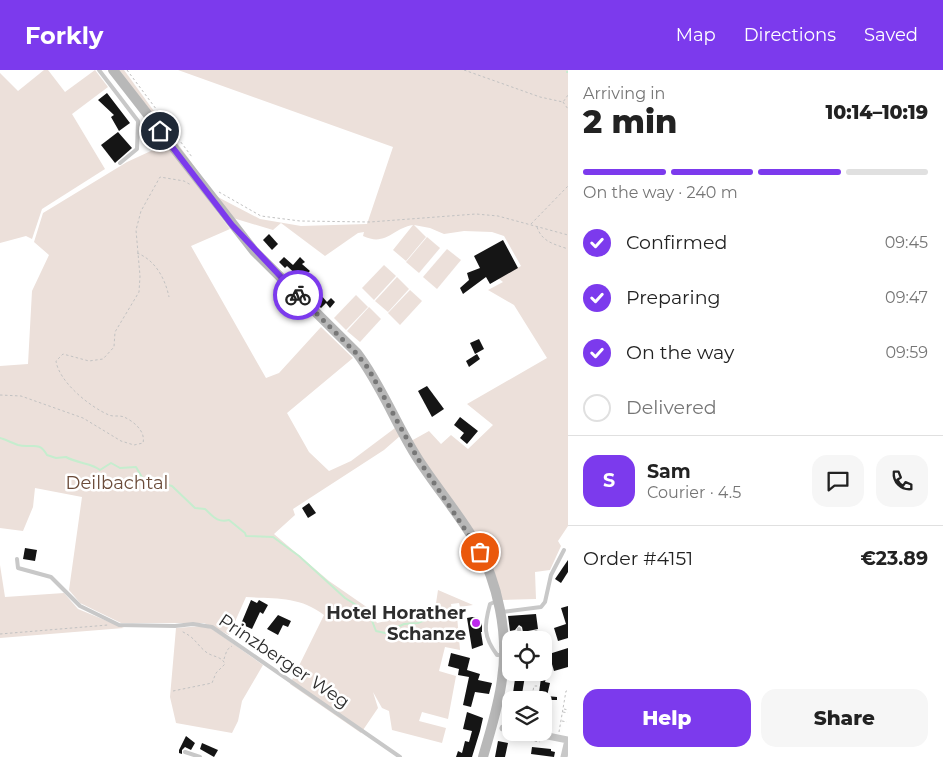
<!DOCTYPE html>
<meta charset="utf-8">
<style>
:root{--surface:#fff;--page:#f6f6f6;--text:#222;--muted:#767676;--line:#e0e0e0;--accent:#7c3aed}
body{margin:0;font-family:Montserrat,sans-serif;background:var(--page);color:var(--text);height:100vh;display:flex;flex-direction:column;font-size:19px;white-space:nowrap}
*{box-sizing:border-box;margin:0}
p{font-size:16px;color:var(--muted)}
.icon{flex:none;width:28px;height:28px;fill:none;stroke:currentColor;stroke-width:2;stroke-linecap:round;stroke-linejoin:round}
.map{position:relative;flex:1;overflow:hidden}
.side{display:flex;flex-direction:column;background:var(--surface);width:375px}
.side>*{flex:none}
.fabs{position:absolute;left:502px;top:561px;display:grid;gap:10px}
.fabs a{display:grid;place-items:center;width:50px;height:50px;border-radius:10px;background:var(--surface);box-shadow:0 2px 12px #0003;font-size:25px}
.pin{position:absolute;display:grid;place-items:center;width:42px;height:42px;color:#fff;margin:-21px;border:2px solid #fff;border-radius:50%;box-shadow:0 1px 5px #0007}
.courier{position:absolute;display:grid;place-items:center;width:50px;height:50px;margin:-25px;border:4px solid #7c3aed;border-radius:50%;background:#fff;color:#222;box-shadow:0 1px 6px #0007}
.headline em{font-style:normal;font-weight:800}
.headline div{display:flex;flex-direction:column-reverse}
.headline{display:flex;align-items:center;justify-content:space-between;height:85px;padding:0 15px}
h1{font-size:32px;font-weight:800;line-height:38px}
.bar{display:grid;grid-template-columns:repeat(4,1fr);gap:8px 5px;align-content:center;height:60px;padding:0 15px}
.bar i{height:6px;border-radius:4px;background:var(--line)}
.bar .current{background:var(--accent)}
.bar p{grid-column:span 4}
.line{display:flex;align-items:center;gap:12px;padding:0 15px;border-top:1px solid var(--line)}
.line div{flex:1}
.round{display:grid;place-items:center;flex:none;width:52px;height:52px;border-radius:15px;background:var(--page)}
ol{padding:0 15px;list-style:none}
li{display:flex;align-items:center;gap:15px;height:55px}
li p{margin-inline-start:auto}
li .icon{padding:5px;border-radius:50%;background:var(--accent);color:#fff;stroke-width:4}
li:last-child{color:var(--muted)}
li i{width:28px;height:28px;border:2px solid var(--line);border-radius:50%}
.primary-button{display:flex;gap:10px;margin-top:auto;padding:10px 15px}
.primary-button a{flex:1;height:58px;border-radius:15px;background:var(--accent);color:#fff;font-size:20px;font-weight:800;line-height:58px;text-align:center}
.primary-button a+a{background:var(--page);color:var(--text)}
header{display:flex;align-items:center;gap:30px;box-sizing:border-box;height:70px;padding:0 25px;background:var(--accent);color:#fff}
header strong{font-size:24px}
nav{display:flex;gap:28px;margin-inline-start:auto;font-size:18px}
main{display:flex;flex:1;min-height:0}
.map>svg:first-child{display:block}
</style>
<header>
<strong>Forkly</strong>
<nav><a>Map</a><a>Directions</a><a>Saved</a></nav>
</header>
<main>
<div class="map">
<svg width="568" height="687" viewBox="0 0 568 687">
<rect width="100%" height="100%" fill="#fff"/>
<g fill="#ece0da">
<path d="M44,0H48L65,22L95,0L108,17L72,44L105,99L42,139L32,169L26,166L0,173V3L18,21Z"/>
<path d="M118,0H124L210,118Z"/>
<path d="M178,0H568V456L558,471L561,476L550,500L535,502L536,529L501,530L496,515L411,371L429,361L441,374L451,365L468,379L493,355L467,334L547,288L514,235L488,220L503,212L498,208L521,196L504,166L492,162L464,161L444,164L430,158L414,155L426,167L406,191L393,180L413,155C393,158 386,177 363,166L364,162L358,163L325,186L281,153L273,160L233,148L214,125L260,149L301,156L367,154L393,77Z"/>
<path d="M166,74L230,159L191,176L266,308L279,303L321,257L353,288L287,343L309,382L329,401L351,391L395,358L400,366L384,380L293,439L295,445L274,464L329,511L368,538L377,553L435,540L438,520L473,535L460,537L459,533L451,534L453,546H457L460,580L445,577L439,601L456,606L448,649L422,642L419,651L446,658L442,673L392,660L389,641L382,638L373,622L378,638L361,663L290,614L324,545C300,526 275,529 246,527L229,565L204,553H121L80,533L69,520L82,427L35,418L33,437L23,461L0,458V296L28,294L32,221L49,185L34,172L43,143L127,92Z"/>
<path d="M427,167L440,178L419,203L406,192Z"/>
<path d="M447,179L461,190L437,219L423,207Z"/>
<path d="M384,195L396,206L374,230L362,218Z"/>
<path d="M397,207L409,219L388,242L375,231Z"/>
<path d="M410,220L422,231L400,255L388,243Z"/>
<path d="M356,225L368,237L346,260L334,248Z"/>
<path d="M369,237L381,249L360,272L347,261Z"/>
<path d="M0,495L5,527L64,523L78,539L124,558L0,568Z"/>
<path d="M203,556L212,559L263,595L242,631L238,651L232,663L176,653L170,627L176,558Z"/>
</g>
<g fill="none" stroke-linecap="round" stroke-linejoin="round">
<g stroke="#c5edce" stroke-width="2">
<path d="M567,2H568"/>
<path d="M0,368C7,370 12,373 18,375C31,379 39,370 47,385L56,388L66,387C79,394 92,393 100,400L111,393L120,398L136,397L143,409L150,407L158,412L172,416L195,438L205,439C213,446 217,453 229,450L245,463L246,466L273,467L299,486L345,528L369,543L376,561L385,563L404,554L418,553L440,543L448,542"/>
</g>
</g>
<g fill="#151515">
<path d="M107,23L130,53L119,61L111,47L114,45L98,30Z"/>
<path d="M118,62L132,78L115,93L101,75Z"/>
<path d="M269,164L278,174L272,180L263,170Z"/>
<path d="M503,170L518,198L490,214L486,207L463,224L460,218L469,210L467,203L480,198L474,186Z"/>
<path d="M284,187L293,195L300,187L305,192L302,194L310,201L301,209L287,196L285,198L279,192Z"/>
<path d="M313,216L327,232L331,228L335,232L330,238L326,233L321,238L306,223Z"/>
<path d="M479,269L484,279L475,284L470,273Z"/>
<path d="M477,284L480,289L469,297L466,291Z"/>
<path d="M427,316L444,339L432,347L418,321Z"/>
<path d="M460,347L478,361L467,374L460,368L464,363L454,355Z"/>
<path d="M309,433L316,443L308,448L302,438Z"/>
<path d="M25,478L37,480L35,491L23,489Z"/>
<path d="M568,490V502L561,513L555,509Z"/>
<path d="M251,530L257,533L259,530L268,535L263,544L260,542L252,559L241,554Z"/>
<path d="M568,536V568L558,571L554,558L566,554L561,538Z"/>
<path d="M536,544L538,559L523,562L522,557L519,555L515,560L510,561L508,546Z"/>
<path d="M278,545L291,551L288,557L283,555L278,565L267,559Z"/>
<path d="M472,547L478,548L479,553H482V562H481L483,575L472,579L467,548Z"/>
<path d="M568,578V597L554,601L549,584Z"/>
<path d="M451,583L470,588L467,600L480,604L478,610L492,613L489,624L475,622L471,637L463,635L469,607L458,605L459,599L448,596Z"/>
<path d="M516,602L547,604L545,612L550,613L547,626L557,627V630H538L541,608L525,606L521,630H512Z"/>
<path d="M467,642L483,648L480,661L472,687H456L458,681L462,683L465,671L469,672L472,661L463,659Z"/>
<path d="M186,666L195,673L191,680L185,677L182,680V684L179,683V680Z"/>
<path d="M498,671L508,673L505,687H495Z"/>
<path d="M202,673L218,680L214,687L200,679Z"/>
<path d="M532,677L551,679V681L555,682L554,687L531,684Z"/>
</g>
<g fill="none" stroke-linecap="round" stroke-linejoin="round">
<g stroke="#c2c2c2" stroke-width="1" stroke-dasharray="2.5 2.5" stroke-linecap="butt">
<path d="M127,0L192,87"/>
<path d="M464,0L540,27L563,32L568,25"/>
<path d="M563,32L568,39"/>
<path d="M219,122L261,146L300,151L370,152L476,144L498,146L568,165"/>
<path d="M531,154L568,116"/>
<path d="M537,157C542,172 554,174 568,179"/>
<path d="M137,183C155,190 165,208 169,227"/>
<path d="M0,325L21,326L83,348L121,371L134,375L143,373C146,361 133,351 124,347C119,345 113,347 109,345C90,337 59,312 56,291L63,284L89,291L103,289L114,277L115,262L139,222L140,206L136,160L141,141L160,107L184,111L191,115"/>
<path d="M0,564L108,555"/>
<path d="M224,589L227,580L232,576"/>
<path d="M173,621L212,613L216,603L225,594C222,586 212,587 206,582C195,573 196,568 181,561"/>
<path d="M533,625L538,626"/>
<path d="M531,630L534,616H538"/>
<path d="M564,639L568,640"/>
<path d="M563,642L568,643"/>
<path d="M562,651L567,652"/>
<path d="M559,662L566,621H568"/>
<path d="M505,666L540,672"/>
</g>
<g stroke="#c8c8c8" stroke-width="4">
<path d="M99,0L138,51L137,79L120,93"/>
<path d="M17,489L18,498L51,507L80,536L119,555L175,556L193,554L212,557L400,687"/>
<path d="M497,531L490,534C484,556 483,566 497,585H502"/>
<path d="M502,542L541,537L545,532L551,505L564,480"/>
<path d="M520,566L534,565L536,562"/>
<path d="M505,568L520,566L519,559"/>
<path d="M185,682L200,687"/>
</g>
<g stroke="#c8c8c8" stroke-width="7">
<path d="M503,658L511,660"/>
<path d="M528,662L568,670L564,687"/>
</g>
<path stroke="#b8b8b8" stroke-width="10" d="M113,0L254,181L357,283C382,316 396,355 418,389C436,417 459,444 476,473C498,513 509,564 502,609C499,635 490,662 483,687"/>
</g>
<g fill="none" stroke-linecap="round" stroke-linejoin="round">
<path stroke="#777" stroke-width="5" stroke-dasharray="0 9" d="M298,225L357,284L368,298L418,389L480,482"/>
<path stroke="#7c3aed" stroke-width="6" d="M160,61L232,155L298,225"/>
</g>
<circle fill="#be27ed" stroke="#fff" stroke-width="2" cx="476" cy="553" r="5"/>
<g text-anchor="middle" stroke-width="5" stroke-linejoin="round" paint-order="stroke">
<g font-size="18" fill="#6b4b39" stroke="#fff">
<text x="117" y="419">Deilbachtal</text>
</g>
<g font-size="18" font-weight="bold" fill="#2e2e2e" stroke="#fff" text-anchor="end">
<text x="466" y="549">Hotel Horather<tspan x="466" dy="21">Schanze</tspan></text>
</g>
<g font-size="18" fill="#2e2e2e" stroke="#fff">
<text transform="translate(284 591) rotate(34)" y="6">Prinzberger Weg</text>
</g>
</g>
</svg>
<div class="fabs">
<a><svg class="icon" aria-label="locate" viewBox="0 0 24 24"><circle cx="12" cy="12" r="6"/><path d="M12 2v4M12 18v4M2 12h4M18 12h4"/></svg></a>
<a><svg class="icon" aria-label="layers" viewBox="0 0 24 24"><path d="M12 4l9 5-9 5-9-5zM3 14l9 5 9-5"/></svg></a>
</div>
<div class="pin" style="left:480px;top:482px;background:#ea580c"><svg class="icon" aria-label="bag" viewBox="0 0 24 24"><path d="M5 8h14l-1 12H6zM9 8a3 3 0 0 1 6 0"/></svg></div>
<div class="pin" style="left:160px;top:61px;background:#1f2937"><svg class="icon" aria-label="home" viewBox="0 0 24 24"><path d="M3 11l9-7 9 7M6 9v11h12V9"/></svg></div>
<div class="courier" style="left:298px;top:225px"><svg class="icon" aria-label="bike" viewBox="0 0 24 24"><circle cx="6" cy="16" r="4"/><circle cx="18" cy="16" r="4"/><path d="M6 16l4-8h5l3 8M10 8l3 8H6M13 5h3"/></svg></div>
</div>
<section class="side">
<div class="headline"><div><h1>2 min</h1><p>Arriving in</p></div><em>10:14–10:19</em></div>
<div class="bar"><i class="current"></i><i class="current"></i><i class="current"></i><i></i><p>On the way · 240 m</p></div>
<ol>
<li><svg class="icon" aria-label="check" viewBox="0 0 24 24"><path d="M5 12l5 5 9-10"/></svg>Confirmed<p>09:45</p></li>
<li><svg class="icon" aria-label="check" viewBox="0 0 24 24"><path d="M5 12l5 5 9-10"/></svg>Preparing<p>09:47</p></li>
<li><svg class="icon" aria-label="check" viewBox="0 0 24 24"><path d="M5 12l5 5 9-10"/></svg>On the way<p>09:59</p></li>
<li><i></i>Delivered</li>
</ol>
<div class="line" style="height:90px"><b class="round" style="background:var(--accent);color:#fff">S</b><div><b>Sam</b><p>Courier · 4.5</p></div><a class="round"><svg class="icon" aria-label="chat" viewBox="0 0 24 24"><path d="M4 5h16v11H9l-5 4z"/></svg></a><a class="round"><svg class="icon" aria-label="phone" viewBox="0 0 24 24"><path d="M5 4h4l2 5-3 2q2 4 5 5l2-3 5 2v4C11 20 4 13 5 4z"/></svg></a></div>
<div class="line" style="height:65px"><div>Order #4151</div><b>€23.89</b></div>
<div class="primary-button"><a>Help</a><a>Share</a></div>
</section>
</main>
